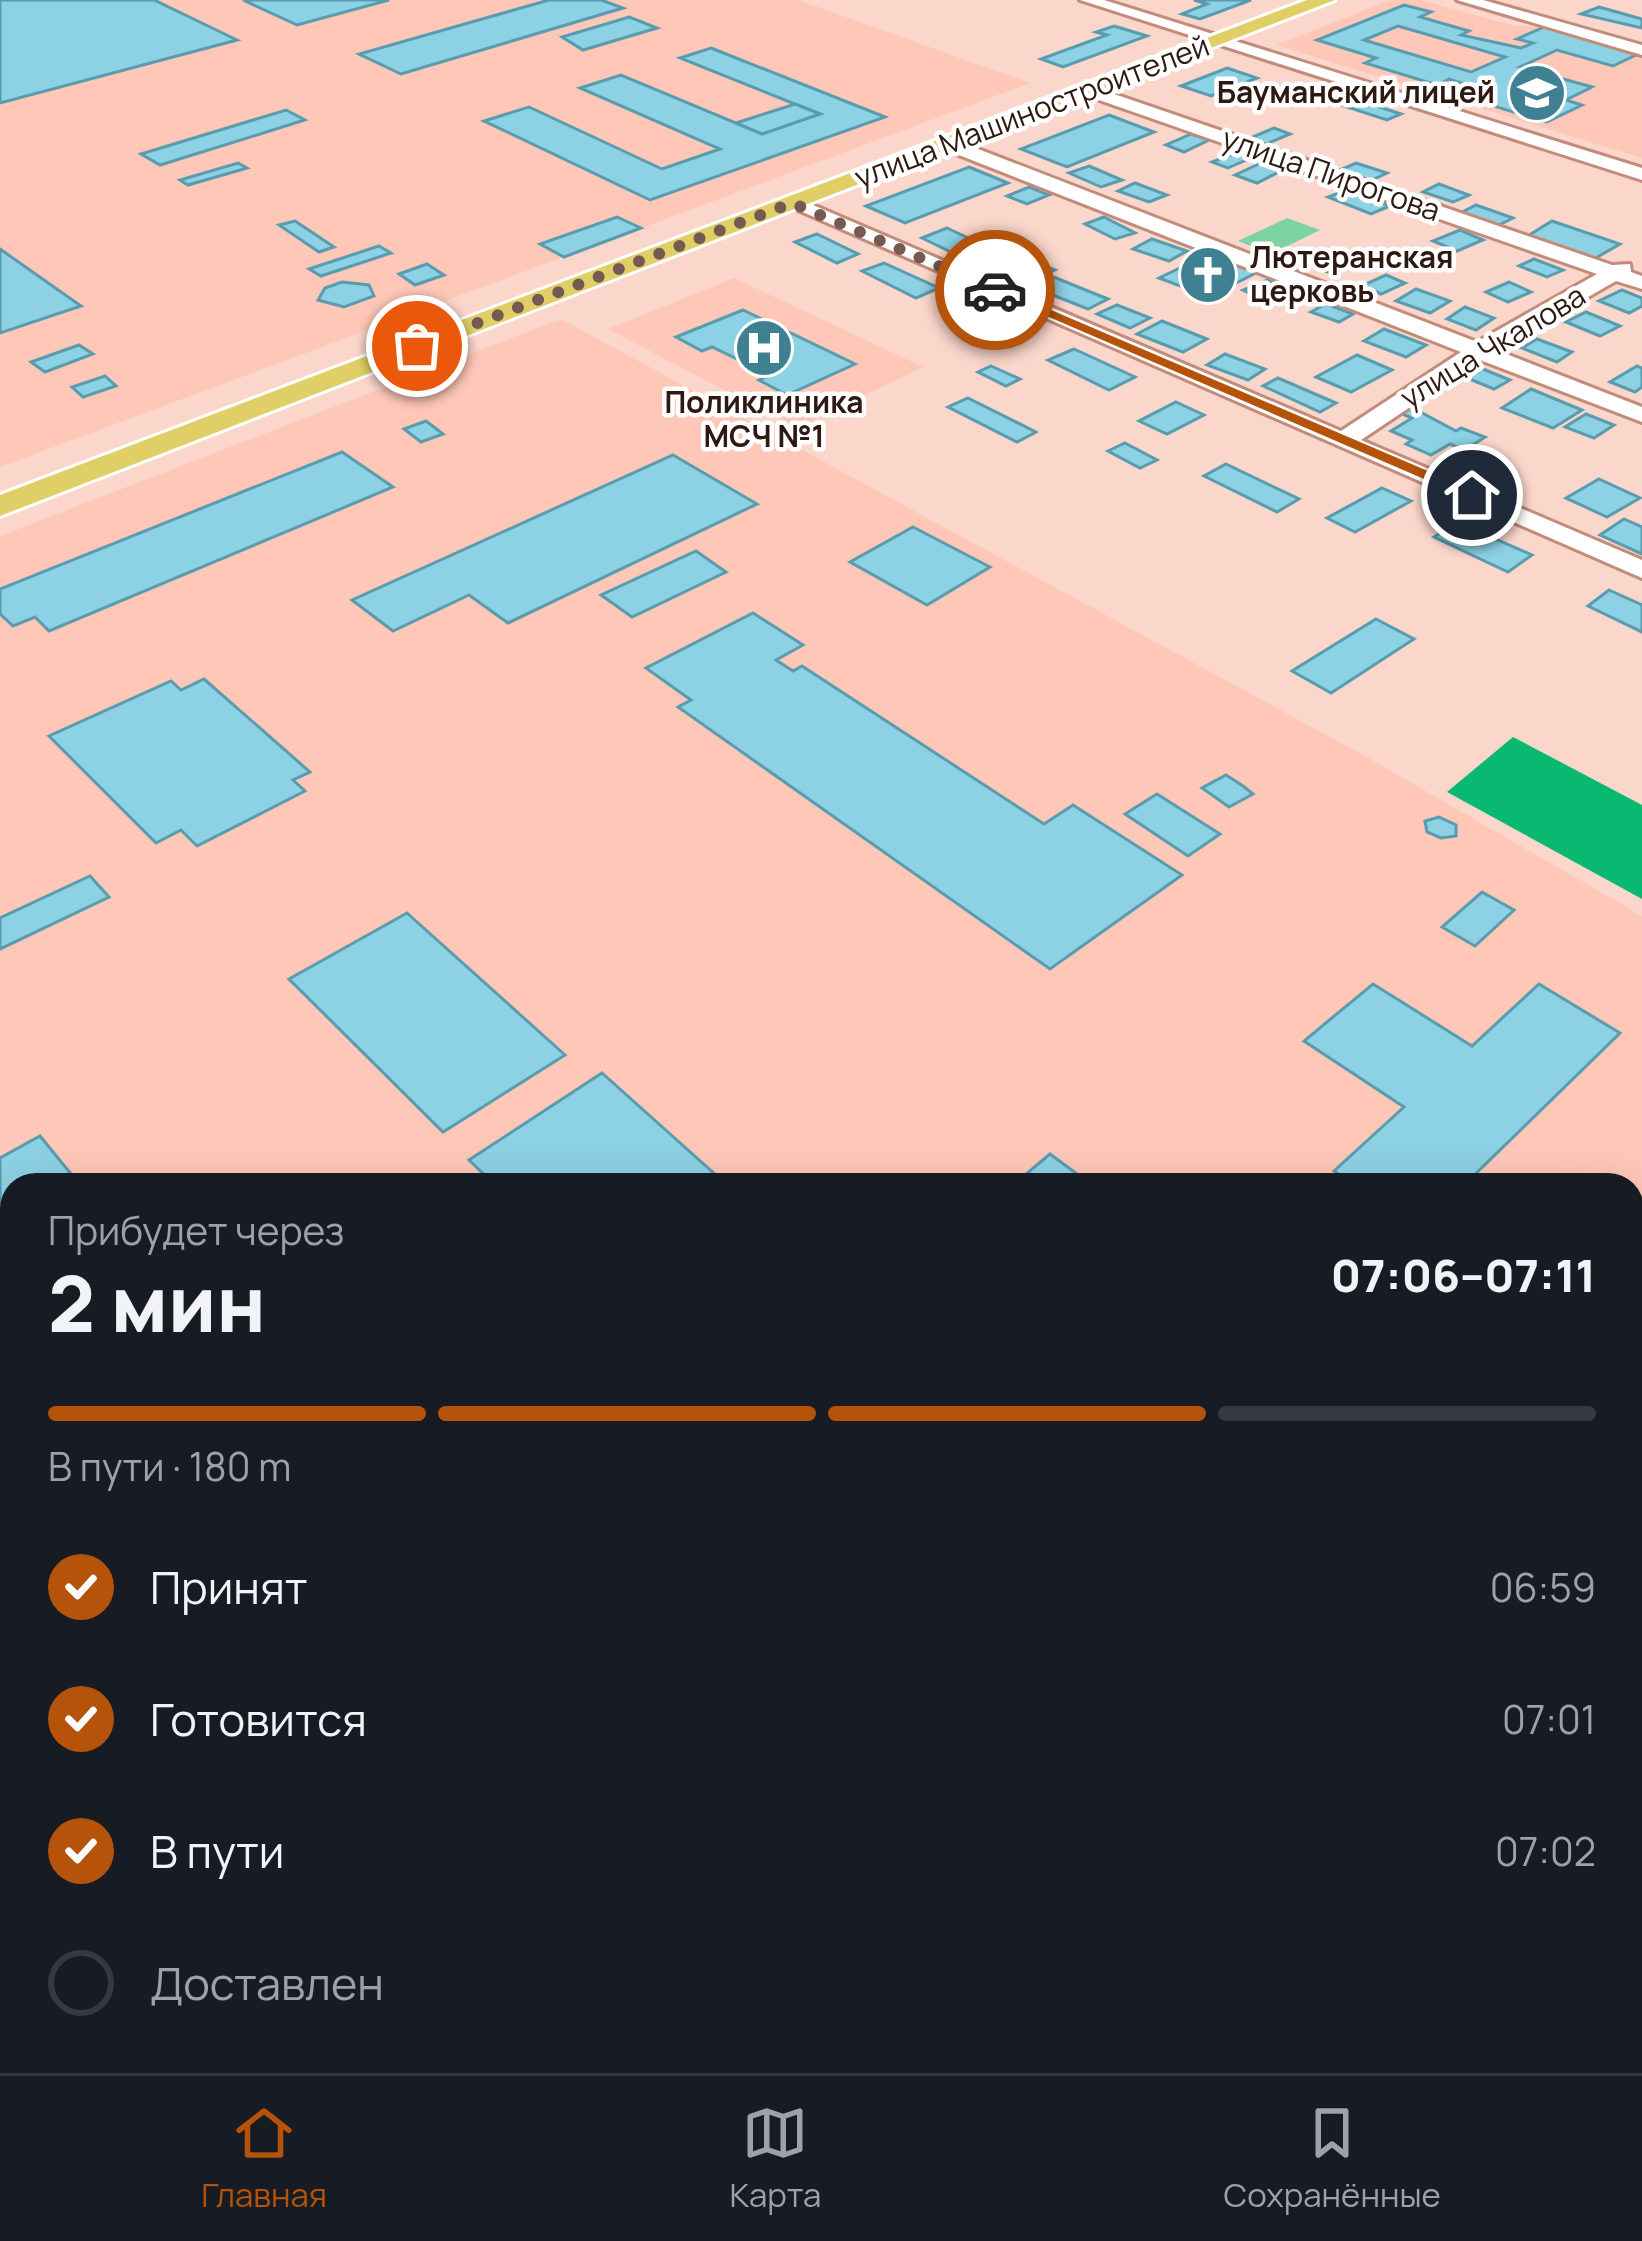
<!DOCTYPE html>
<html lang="ru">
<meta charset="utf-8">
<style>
:root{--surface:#171b24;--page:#242831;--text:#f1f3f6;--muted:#9ea1a6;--line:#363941;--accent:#b45309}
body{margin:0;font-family:Manrope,sans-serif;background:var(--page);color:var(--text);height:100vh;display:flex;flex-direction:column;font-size:45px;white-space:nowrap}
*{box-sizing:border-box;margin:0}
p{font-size:39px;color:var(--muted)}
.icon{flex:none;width:66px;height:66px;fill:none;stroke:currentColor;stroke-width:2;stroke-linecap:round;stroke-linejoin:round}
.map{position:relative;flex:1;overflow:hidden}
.details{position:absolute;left:0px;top:1173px;width:1644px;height:900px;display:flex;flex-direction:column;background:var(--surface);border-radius:36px 36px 0 0;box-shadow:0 12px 48px #0002}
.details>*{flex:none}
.pin{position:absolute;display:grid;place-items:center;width:102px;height:102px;color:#fff;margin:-51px;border:6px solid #fff;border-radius:50%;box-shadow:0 3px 12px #0007}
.courier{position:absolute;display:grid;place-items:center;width:120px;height:120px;margin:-60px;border:9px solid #b45309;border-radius:50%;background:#fff;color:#222;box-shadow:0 3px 15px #0007}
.overview em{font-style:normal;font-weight:800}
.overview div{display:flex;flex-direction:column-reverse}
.overview{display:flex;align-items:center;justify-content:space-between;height:204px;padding:0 48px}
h1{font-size:78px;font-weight:800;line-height:90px}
.bar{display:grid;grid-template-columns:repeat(4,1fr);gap:18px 12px;align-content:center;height:144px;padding:0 48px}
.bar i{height:15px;border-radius:9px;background:var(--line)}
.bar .active{background:var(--accent)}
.bar p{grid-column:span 4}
ol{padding:0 48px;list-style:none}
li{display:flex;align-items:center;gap:36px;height:132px}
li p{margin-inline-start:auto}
li .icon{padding:12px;border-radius:50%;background:var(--accent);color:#fff;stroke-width:4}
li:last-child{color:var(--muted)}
li i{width:66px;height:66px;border:6px solid var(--line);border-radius:50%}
.dock{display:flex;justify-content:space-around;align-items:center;height:168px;border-top:3px solid var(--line);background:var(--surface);font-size:33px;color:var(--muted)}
.dock a{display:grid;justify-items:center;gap:6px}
.dock .active{color:var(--accent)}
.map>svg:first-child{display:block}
</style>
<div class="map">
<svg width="1642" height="2073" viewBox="0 0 1642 2073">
<rect width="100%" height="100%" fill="#fbd6cb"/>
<g fill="#fec7b7" fill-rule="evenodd">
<path d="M0,0H798L1030,83L0,467Z"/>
<path d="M1390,0H1420L1515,26H1543L1642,53V158L1276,45Z"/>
<path d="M734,278L923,367L797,428L608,329Z"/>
<path d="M561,319L1363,755L1642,916V2073H0V536ZM12,1185H1632V2061H12Z"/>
</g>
<path fill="#7dd4a1" d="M1287,218L1320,230L1271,254L1238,241Z"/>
<path fill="#09b871" d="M1513,737L1642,805V899L1447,792Z"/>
<g fill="#8dd1e4" stroke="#599cae" stroke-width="3" fill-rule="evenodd">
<path d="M0,0H154L237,40L0,103Z"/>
<path d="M243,0H389L297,25Z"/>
<path d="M549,0H601L623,8L401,74L359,54Z"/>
<path d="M1194,0H1251L1200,19L1182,14L1207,4Z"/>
<path d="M1404,5L1431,12L1420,17L1469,31L1461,35L1521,48L1533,43L1517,39L1544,27L1640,53L1613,66L1557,50L1520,67L1592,87L1566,100L1582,105L1547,122L1457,95L1474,87L1449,79L1437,85L1365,63L1376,58L1317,40ZM1398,26L1505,57L1471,72L1364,40Z"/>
<path d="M1599,7L1642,19V28L1581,14Z"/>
<path d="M629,17L657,28L583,50L562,37Z"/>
<path d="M1114,26L1147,36L1063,67L1041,59L1107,35L1096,32Z"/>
<path d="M711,48L885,117L650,200L484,121L529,107L662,169L720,149L580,88L621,75L762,134L820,114L680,58Z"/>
<path d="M1227,68L1257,78L1211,96L1181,86Z"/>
<path d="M1352,98L1401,114L1387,120L1338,104Z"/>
<path d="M795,104L820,114L762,134L736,123Z"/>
<path d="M286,110L305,120L160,165L141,154Z"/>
<path d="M1109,115L1154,132L1067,167L1021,149Z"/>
<path d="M1274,128L1290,134L1264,145L1248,139Z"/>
<path d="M1191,134L1209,140L1184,152L1166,145Z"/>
<path d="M1238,152L1253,157L1228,168L1212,162Z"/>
<path d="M1263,162L1285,169L1257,183L1235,175Z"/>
<path d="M238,163L247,168L188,185L180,180Z"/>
<path d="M1356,163L1387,173L1368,182L1335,172Z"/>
<path d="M1089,166L1122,180L1101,187L1069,173Z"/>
<path d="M969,167L1008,183L905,223L866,206Z"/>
<path d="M1135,183L1167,195L1149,202L1118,191Z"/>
<path d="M1439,184L1469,195L1453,202L1423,192Z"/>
<path d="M1029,187L1049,195L1027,204L1007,196Z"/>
<path d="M1347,190L1390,206L1371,214L1328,197Z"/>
<path d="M1476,205L1513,218L1499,225L1457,215Z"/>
<path d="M617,217L641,228L564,257L540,244Z"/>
<path d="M1104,217L1135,233L1115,239L1085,224Z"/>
<path d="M295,221L334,247L319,252L279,225Z"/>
<path d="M1552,221L1620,244L1594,259L1526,237Z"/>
<path d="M947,228L979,243L953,253L922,238Z"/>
<path d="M1460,230L1483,240L1457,251L1433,241Z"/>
<path d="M817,234L858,254L837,263L795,242Z"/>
<path d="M1152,239L1187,251L1169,261L1133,249Z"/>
<path d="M379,246L391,253L321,276L309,269Z"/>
<path d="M0,249L81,306L0,333Z"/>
<path d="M987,249L1017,260L999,270L968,258Z"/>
<path d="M1332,255L1350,262L1328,272L1310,265Z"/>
<path d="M1534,259L1563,270L1547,277L1519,266Z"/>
<path d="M1223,260L1256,273L1228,287L1210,279L1188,289L1159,278L1188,264L1202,269Z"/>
<path d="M884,263L939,288L916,298L862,271Z"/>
<path d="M1036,263L1055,270L1028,283L1009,275Z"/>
<path d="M427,264L444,275L415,285L399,274Z"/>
<path d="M1386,275L1405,283L1381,294L1362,286Z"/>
<path d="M1051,276L1108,299L1088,309L1030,286Z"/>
<path d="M1268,280L1291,291L1266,301L1243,290Z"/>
<path d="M342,282L369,285L374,296L344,307L318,300L325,288Z"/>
<path d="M1509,282L1531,292L1508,302L1486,292Z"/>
<path d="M1416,289L1450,301L1430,313L1396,301Z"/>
<path d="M1622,290L1642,298V306L1629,313L1599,301Z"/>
<path d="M1326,304L1353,314L1339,322L1311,312Z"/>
<path d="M1117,305L1150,318L1130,328L1097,314Z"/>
<path d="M1465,307L1494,318L1476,330L1447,319Z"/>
<path d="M984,308L1034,332L1009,343L958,319Z"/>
<path d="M743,310L855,364L787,395L759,380L770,375L712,347L702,351L676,337Z"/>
<path d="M1586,312L1620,326L1600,336L1566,322Z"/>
<path d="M1162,321L1207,339L1183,352L1137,334Z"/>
<path d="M1384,329L1426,345L1406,357L1364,341Z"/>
<path d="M1537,339L1572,352L1557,362L1522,348Z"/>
<path d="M79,345L93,354L45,372L31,362Z"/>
<path d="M1074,349L1135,377L1109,390L1048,360Z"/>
<path d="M1225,354L1265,369L1248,380L1207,365Z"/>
<path d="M1357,355L1392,370L1351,392L1316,377Z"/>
<path d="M991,366L1020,379L1006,386L978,372Z"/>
<path d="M1637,366L1642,368V387L1635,392L1610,382Z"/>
<path d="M1483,369L1510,380L1494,389L1467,378Z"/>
<path d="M105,376L116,386L83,397L72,387Z"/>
<path d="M1278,378L1336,403L1320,412L1263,386Z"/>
<path d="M1531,389L1582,410L1553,428L1502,408Z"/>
<path d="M968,398L1036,432L1017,442L948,407Z"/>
<path d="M1176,402L1204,415L1167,434L1139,421Z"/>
<path d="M1411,407L1456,431L1461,428L1485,437L1465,450L1450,444L1431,455L1406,444L1412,440L1391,431L1412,418L1400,413Z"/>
<path d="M1586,414L1614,425L1594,438L1565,427Z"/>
<path d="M426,421L443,434L421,442L404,429Z"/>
<path d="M1125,443L1157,460L1140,468L1108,451Z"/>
<path d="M342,452L393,487L49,631L35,617L13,626L0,614V589Z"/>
<path d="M673,455L757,504L508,623L469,595L393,631L352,600Z"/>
<path d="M1476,456L1517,476L1493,488L1452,468Z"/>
<path d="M1226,464L1299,499L1277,512L1204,476Z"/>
<path d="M1599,479L1640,498L1607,517L1566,498Z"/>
<path d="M1382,488L1411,501L1355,532L1327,518Z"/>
<path d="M1624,519L1642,527V554L1600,535Z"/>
<path d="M1457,522L1532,555L1508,572L1434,537Z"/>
<path d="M913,527L990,567L927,605L850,562Z"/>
<path d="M696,551L726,572L632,617L601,595Z"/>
<path d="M1609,590L1642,605V632L1588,606Z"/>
<path d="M753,613L803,645L776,660L793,671L802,666L1044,824L1073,805L1182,875L1050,969L678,707L691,700L646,668Z"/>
<path d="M1376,619L1414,639L1331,693L1292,671Z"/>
<path d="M204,679L310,772L293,780L305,791L197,846L181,830L156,843L49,736L171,681L181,690Z"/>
<path d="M1226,775L1243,786L1253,794L1229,807L1202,788Z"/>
<path d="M1157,794L1220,834L1188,856L1125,814Z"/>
<path d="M1439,817L1456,825V836L1441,838L1427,832L1425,821Z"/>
<path d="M90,876L109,897L0,949V918Z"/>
<path d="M1482,892L1514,910L1475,946L1442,927Z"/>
<path d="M407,913L565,1055L443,1132L289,979Z"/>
<path d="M1373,984L1472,1046L1539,984L1620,1033L1464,1185H1354L1334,1171L1404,1107L1304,1041Z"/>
<path d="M602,1073L727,1185H495L469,1160Z"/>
<path d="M40,1136L80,1185H12V1275L0,1258V1158Z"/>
<path d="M1050,1154L1092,1185H1013Z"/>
<path d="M341,2061H1104L1115,2073H328Z"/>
<path d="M1362,2061H1596L1588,2073H1374Z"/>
</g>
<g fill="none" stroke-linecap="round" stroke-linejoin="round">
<g stroke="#c38b7a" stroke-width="6">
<g id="minor">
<path d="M1080,0H1104L1642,168V180Z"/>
<path d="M1457,0H1483L1642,45V55Z"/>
<path d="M1088,85L1612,265L1630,264L1631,272L1642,276V289L1616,281L1496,350L1642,407V422L1480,360L1361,440L1642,560V578L782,203L799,199L1341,431L1461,352L941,148V140H955L1477,342L1597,274L1082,94L1079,90Z"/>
</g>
</g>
<g stroke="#fff" stroke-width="6">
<path id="major" d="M1307,0H1335L0,516V495Z"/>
</g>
<use href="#minor" fill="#fff" fill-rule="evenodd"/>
<use href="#major" fill="#e0cf66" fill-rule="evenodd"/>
</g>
<path fill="#b45309" d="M995,286L1477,492L1479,495L1468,498L991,292Z"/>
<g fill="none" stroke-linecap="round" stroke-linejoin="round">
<path stroke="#755a53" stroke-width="12" stroke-dasharray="0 21.6" d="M417,346L792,203L995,290"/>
</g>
<defs>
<g id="school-disc" transform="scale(3)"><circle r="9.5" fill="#3f8192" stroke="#fff"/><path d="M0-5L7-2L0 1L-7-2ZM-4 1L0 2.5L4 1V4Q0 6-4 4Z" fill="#fff"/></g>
<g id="church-disc" transform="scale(3)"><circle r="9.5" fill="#3f8192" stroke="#fff"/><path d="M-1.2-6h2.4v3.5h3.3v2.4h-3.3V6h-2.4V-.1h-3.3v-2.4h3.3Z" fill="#fff"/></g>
<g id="hospital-disc" transform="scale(3)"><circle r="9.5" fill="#3f8192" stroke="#fff"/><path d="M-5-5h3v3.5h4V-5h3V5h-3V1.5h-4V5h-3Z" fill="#fff"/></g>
</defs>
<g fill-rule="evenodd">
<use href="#school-disc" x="1537" y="93"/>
<use href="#church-disc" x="1208" y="275"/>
<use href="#hospital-disc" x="764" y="348"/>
</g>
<g text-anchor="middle" stroke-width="9" stroke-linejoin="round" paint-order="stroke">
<g font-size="30" font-weight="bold" fill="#2d1812" stroke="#fff" text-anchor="end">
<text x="1495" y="103">Бауманский лицей</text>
<text x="1250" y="268" text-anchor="start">Лютеранская<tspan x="1250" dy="34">церковь</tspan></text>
<text x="764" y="413" text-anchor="middle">Поликлиника<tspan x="764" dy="34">МСЧ №1</tspan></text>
</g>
<g font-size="30" fill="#2d1812" stroke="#fff">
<text transform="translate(1032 112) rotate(-21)" y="10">улица Машиностроителей</text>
<text transform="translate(1331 175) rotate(19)" y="10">улица Пирогова</text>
<text transform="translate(1493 347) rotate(-31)" y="10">улица Чкалова</text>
</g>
</g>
</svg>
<div class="pin" style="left:417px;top:346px;background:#ea580c"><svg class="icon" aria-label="bag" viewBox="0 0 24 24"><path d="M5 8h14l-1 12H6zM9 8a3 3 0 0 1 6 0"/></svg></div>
<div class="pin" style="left:1472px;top:495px;background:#1f2937"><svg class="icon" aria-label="home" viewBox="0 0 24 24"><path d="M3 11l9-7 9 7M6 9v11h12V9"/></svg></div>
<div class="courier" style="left:995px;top:290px"><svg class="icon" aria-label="car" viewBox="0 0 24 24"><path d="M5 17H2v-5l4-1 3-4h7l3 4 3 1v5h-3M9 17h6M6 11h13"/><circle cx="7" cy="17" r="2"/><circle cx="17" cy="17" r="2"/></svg></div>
<section class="details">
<div class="overview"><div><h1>2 мин</h1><p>Прибудет через</p></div><em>07:06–07:11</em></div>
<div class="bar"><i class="active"></i><i class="active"></i><i class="active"></i><i></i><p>В пути · 180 m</p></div>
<ol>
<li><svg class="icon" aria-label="check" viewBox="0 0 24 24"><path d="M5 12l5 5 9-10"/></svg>Принят<p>06:59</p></li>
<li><svg class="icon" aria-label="check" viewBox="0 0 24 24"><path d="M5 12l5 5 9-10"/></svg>Готовится<p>07:01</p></li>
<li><svg class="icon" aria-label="check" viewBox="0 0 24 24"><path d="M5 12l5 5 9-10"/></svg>В пути<p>07:02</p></li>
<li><i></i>Доставлен</li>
</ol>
</section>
</div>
<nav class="dock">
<a class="active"><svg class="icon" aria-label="home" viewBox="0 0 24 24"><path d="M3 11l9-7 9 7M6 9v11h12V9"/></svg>Главная</a>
<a><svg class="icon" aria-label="map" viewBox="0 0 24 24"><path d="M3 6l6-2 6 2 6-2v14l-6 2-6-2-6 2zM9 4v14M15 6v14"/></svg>Карта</a>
<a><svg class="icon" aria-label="saved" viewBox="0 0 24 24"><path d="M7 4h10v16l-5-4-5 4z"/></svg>Сохранённые</a>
</nav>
